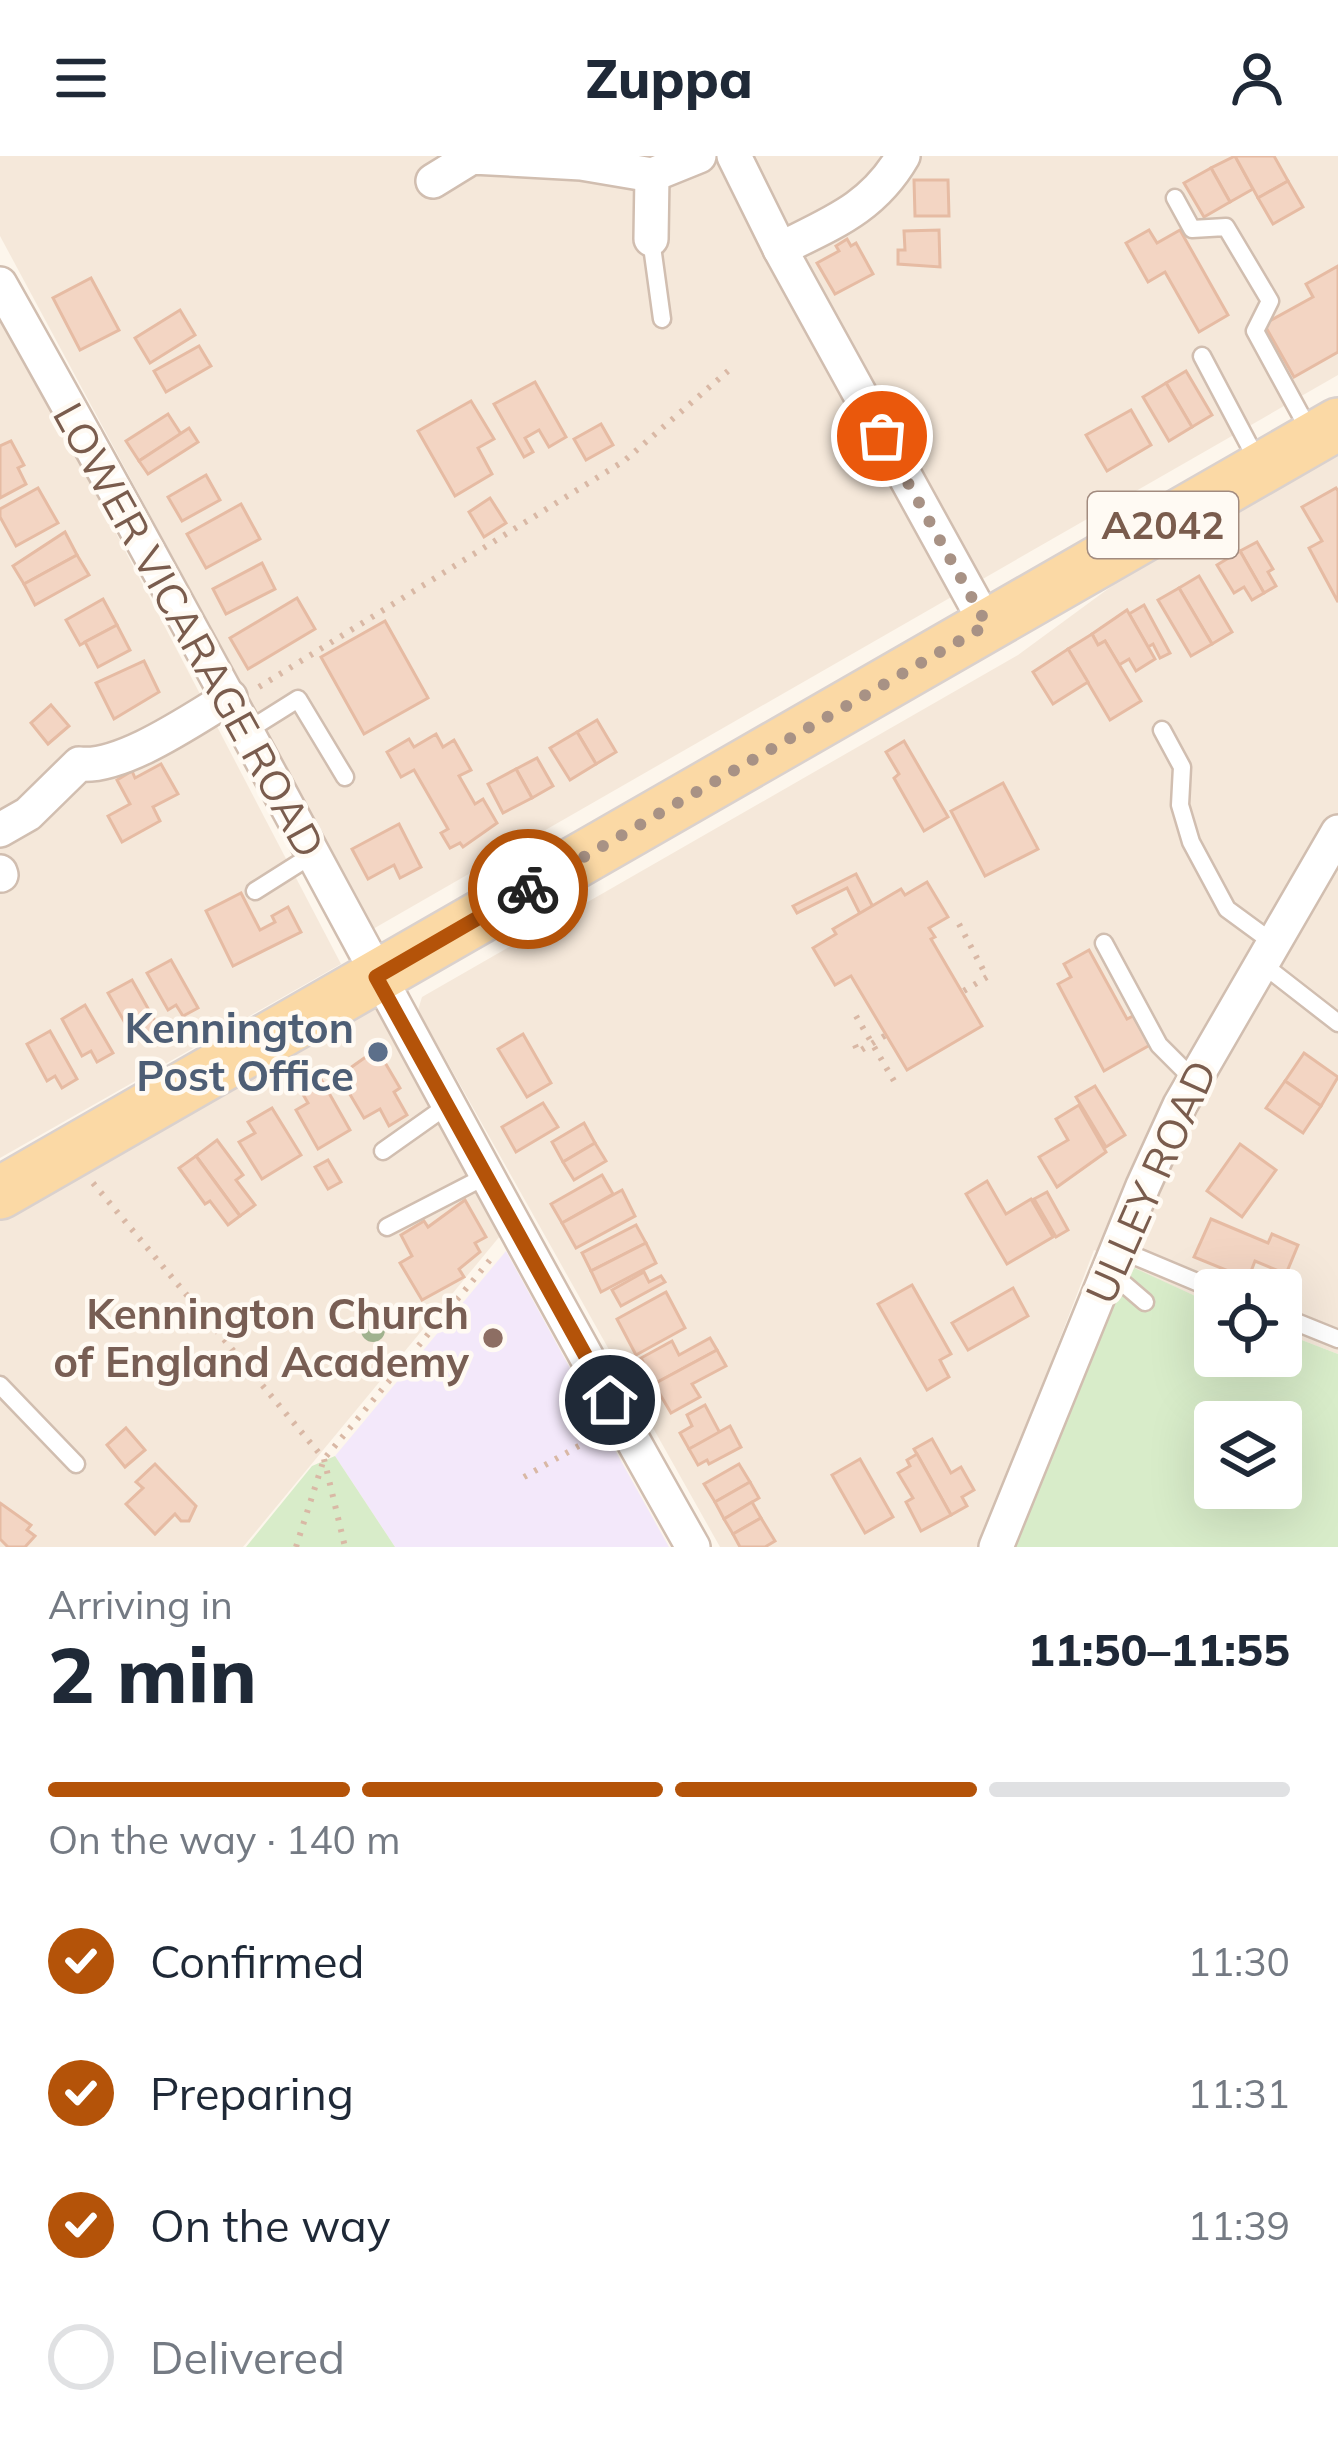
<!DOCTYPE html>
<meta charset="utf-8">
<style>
:root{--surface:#fff;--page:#f6f6f7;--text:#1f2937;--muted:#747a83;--line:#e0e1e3;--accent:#b45309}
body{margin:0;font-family:Mulish,sans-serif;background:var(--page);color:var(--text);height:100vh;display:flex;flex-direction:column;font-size:45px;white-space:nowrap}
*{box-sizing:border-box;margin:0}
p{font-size:39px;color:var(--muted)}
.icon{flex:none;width:66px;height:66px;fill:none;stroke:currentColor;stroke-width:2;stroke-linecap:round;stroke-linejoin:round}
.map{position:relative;height:1391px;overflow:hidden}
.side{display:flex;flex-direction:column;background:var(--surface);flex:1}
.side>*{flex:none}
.controls{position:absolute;left:1194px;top:1113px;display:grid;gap:24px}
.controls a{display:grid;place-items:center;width:108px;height:108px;border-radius:12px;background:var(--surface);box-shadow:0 12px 48px #0002;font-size:60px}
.pin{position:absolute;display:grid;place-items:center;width:102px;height:102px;color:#fff;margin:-51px;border:6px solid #fff;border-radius:50%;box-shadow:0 3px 12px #0007}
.courier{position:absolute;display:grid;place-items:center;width:120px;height:120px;margin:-60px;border:9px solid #b45309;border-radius:50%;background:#fff;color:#222;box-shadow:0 3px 15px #0007}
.overview em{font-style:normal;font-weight:800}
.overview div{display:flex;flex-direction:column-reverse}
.overview{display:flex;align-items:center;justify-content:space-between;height:204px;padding:0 48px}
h1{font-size:78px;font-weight:800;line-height:90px}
.bar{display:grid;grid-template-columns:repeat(4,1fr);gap:18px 12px;align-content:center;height:144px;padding:0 48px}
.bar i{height:15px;border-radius:9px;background:var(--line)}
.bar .current{background:var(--accent)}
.bar p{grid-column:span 4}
ol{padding:0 48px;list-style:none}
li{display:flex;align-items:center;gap:36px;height:132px}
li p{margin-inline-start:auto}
li .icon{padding:12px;border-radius:50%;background:var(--accent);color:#fff;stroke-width:4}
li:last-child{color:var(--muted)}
li i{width:66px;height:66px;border:6px solid var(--line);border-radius:50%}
header{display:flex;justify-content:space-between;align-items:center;height:156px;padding:0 48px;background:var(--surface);font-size:54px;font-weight:800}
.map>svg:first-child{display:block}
</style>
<header><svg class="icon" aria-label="menu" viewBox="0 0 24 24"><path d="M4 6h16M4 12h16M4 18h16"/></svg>Zuppa<svg class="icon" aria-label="person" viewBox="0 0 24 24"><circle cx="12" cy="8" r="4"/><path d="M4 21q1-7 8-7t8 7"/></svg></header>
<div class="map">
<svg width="1338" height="1391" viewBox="0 0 1338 1391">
<rect width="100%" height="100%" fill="#fdf6ec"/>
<g fill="#f5e8da">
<path d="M0,0H1338V219L373,773L0,80Z"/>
<path d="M0,155L341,808L0,1002Z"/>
<path d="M1338,292V1198L1281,1176V1134H1215V1149L1094,1094L980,1391H720L418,854L422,841L1018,499L1199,366Z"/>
<path d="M382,835L500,1080L243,1391H0V1057Z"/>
</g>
<path fill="#f3e8fa" d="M506,1095L601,1269L669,1391H395L335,1300Z"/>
<g fill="#d8ecc9" fill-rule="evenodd">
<path d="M1128,1109L1215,1149V1200H1281V1176L1338,1198V1391H1013L1112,1141L1124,1128ZM1215,1266H1281V1332H1215Z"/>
<path d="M335,1300L395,1391H246L312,1310Z"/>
</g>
<g fill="#f3d5c3" stroke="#e6bba3" stroke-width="3">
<path d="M1235,0L1253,33L1230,46L1211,12Z"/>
<path d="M1235,0H1274L1288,25L1258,42Z"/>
<path d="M1211,12L1230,46L1204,61L1184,27Z"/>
<path d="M914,24H948L949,60H915Z"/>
<path d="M1288,25L1303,51L1273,68L1258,42Z"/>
<path d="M939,74L940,111L898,108V94H905L904,75Z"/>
<path d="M1149,74L1157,87L1180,74L1228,159L1199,176L1165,116L1148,126L1126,87Z"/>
<path d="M847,83L851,90L856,87L873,118L835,138L817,107L839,95L836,90Z"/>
<path d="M1338,110V196L1294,221L1264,168L1313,141L1306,128Z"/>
<path d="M91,122L119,174L80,194L53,142Z"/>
<path d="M180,154L195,179L150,207L135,182Z"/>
<path d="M199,190L211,210L166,236L154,215Z"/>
<path d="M1186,215L1212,259L1192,271L1166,227Z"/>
<path d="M535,226L566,281L549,291L539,274L525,282L533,296L524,301L494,248Z"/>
<path d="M1166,227L1192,271L1169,285L1143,241Z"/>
<path d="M471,245L494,283L478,292L492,318L455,340L418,275Z"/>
<path d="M1131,254L1151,289L1107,315L1086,279Z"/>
<path d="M168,258L181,278L139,305L126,285Z"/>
<path d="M601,268L613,289L586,304L574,283Z"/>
<path d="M189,272L198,286L148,318L139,305Z"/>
<path d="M11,285L24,309L18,312L26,328L0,342V290Z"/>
<path d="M206,319L220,344L182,365L168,341Z"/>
<path d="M38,332L58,367L16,390L0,361V353Z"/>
<path d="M1336,332L1338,335V446L1309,392L1322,385L1302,351Z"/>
<path d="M490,342L506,367L484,381L469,356Z"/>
<path d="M241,348L260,383L206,412L187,378Z"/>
<path d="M65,376L77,399L24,428L13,410Z"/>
<path d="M1257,386L1273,413L1268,416L1276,430L1264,437L1240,395Z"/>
<path d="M1240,395L1264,437L1252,444L1244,431L1234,437L1217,409Z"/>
<path d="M77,399L89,419L35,449L24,428Z"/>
<path d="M262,407L275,433L226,458L213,433Z"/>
<path d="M1199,420L1232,476L1212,488L1179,432Z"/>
<path d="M1179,432L1212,488L1191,500L1158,444Z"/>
<path d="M297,442L315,473L248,513L230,482Z"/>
<path d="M103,443L117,469L80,489L66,464Z"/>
<path d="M1144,449L1170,497L1160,502L1153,488L1148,491L1129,458Z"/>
<path d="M1127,454L1155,503L1136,515L1129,503L1119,509L1105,485L1098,489L1092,478Z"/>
<path d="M385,465L428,542L364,578L321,501Z"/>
<path d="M117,469L130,494L98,511L85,486Z"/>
<path d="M1092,478L1098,489L1105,485L1141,545L1110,564L1068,493Z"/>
<path d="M1068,493L1088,526L1053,548L1033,516Z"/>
<path d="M144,505L159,536L114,563L96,527Z"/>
<path d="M51,549L69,570L48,588L31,567Z"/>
<path d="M597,564L616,596L596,608L577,576Z"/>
<path d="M577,576L596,608L570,624L550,592Z"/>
<path d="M436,578L443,591L454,584L471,614L459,620L475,648L483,643L497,667L463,691L460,687L450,692L441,677L448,673L414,614L401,621L387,596L409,583L414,591Z"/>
<path d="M904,585L948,661L924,675L894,622L899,618L886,596Z"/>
<path d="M537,602L553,630L532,642L516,613Z"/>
<path d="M161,608L178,638L153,651L160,665L122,686L108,660L130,648L117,624L132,615L135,622Z"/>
<path d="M516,613L532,642L503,657L488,628Z"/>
<path d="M1003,627L1038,693L985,720L951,655Z"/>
<path d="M399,668L421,711L400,722L394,709L368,723L352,693Z"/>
<path d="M856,718L873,751L860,758L847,732L797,757L793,750Z"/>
<path d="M927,726L948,761L929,772L935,781L931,783L982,870L907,914L851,820L835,829L813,792L836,778L833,773L901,733L905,739Z"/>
<path d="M241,737L260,774L275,766L272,760L288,751L301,776L233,810L206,755Z"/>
<path d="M1089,794L1127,863L1133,860L1150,889L1104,915L1058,828L1071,821L1064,808Z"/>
<path d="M171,804L198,852L183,860L176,849L168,854L147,817Z"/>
<path d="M132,824L159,872L143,881L137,870L129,874L108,837Z"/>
<path d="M85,849L113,897L97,906L91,895L82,900L62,863Z"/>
<path d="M50,875L77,923L62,932L55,920L47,925L27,888Z"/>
<path d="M523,878L551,927L527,941L498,893Z"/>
<path d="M377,893L400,932L394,936L407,959L389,970L380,953L364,962L339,920Z"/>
<path d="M1304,897L1338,921L1321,950L1285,925Z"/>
<path d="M321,923L350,974L318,993L296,954L308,947L301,935Z"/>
<path d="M1285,925L1321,950L1303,977L1266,952Z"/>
<path d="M1095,930L1125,979L1106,991L1076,941Z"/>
<path d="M543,947L558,971L516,996L502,971Z"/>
<path d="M1079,949L1106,996L1057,1031L1039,1001L1068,984L1056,963Z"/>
<path d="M272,952L301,999L262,1023L239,986L255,977L248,966Z"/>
<path d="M584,967L595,987L563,1006L552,986Z"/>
<path d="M217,984L243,1019L236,1024L255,1049L240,1060L196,1000Z"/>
<path d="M595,987L606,1005L574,1024L563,1006Z"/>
<path d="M1240,988L1276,1014L1242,1061L1207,1035Z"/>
<path d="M196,1000L240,1060L228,1069L210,1045L205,1048L179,1012Z"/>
<path d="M328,1004L341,1026L328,1033L315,1011Z"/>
<path d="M602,1019L613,1038L562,1067L551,1048Z"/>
<path d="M987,1025L1006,1058L1031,1043L1053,1081L1007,1108L966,1038Z"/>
<path d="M622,1034L635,1060L576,1092L562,1067Z"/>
<path d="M1047,1036L1068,1074L1056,1081L1034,1043Z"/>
<path d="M465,1044L486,1081L475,1087L480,1096L459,1113L464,1121L422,1144L400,1107L412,1100L401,1079L424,1065L428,1071Z"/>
<path d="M1211,1063L1268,1087L1272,1078L1298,1089L1286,1118L1255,1105L1248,1123L1194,1101Z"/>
<path d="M636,1069L646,1087L591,1115L582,1097Z"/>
<path d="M646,1087L656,1107L601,1136L591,1115Z"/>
<path d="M644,1116L649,1126L661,1120L665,1126L621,1150L612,1134Z"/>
<path d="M912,1129L951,1198L940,1204L949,1221L927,1234L878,1148Z"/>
<path d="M1013,1132L1028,1160L968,1194L952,1167Z"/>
<path d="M666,1136L685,1172L636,1199L617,1163Z"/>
<path d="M710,1182L717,1194L654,1228L641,1202L672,1185L679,1199Z"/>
<path d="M717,1194L726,1210L692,1228L700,1241L671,1257L654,1228Z"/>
<path d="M705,1249L720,1277L689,1293L680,1277L692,1270L687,1259Z"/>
<path d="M730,1270L741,1291L709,1308L707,1304L698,1309L689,1293Z"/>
<path d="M126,1272L145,1294L125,1311L107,1289Z"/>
<path d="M932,1283L951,1317L961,1311L974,1334L962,1341L967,1350L951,1359L914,1293Z"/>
<path d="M917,1298L951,1359L921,1375L906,1346L913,1342L898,1317L910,1310L907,1304Z"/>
<path d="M860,1303L893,1361L865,1377L832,1319Z"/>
<path d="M155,1308L196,1350L189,1365H181L175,1358L155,1378L126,1348L143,1332L136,1326Z"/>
<path d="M739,1308L750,1326L715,1346L704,1328Z"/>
<path d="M750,1326L759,1342L724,1363L715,1346Z"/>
<path d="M752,1346L761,1362L733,1378L724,1363Z"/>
<path d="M0,1347L31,1369L27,1374L35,1380L25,1391H8L0,1383Z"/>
<path d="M761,1362L775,1385L765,1391H740L733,1378Z"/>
</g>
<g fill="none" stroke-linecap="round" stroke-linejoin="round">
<g stroke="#d1beb0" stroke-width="21">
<g id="lane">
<path d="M1175,42L1192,73L1226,71L1270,145L1255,175L1310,276"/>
<path d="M651,83L662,163"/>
<path d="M1202,200L1258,306"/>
<path d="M1162,574L1182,611L1180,649L1191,686L1227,753L1272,786"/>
<path d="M247,575L298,543L345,621"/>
<path d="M255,735L312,699"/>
<path d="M1104,787L1159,889L1194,924"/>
<path d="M1261,807L1338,867"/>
<path d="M383,995L448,949"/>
<path d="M387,1071L488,1019"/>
<path d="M1118,1093L1216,1134"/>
<path d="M1106,1121L1124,1128L1145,1146"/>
<path d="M1281,1160L1338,1183"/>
<path d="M0,1229L76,1308"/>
</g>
</g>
<g stroke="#d1beb0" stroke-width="38">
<g id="street">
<path d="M734,0L780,93L987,469"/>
<path d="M433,25L472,1L581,7L652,19L699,0"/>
<path d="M651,83L652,19"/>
<path d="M780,93C832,67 873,52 903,0"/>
<path d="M0,128C236,546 456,973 693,1391"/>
<path d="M0,674L28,658L79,608C122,613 193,563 230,541"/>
<path d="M0,716L1,719"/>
<path d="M996,1391L1143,1030L1180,949L1338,676"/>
</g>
</g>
<g stroke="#dad1cd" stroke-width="56">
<path id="primary" d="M0,1037L1338,268"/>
</g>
<g stroke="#d9b8a5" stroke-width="6" stroke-dasharray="3 9" stroke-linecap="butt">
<path d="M259,531L624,305L728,215"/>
<path d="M959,768L987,821L962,836"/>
<path d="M856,860L897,930"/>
<path d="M855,889L858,896L886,879"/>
<path d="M93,1027L324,1303L345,1391"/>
<path d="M524,1321L598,1279"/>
<path d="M296,1391L324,1303L495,1098"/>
</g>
<use href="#lane" stroke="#fff" stroke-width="16"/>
<use href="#street" stroke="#fff" stroke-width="33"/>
<use href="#primary" stroke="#fbd9a5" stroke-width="51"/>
</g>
<circle fill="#a0b28e" cx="373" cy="1174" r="12"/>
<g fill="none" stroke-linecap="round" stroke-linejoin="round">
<path stroke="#a89285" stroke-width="12" stroke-dasharray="0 21.6" d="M528,733L987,469L882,280"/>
<path stroke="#b45309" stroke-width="15" d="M528,733L376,821L610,1244"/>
</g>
<circle fill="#5c6f8a" stroke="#fffaf3" stroke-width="4.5" cx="378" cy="896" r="12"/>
<circle fill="#8d6e63" stroke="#fffaf3" stroke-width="4.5" cx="493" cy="1182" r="12"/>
<g text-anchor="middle" stroke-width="9" stroke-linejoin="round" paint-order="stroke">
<rect fill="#fffaf3" stroke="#a28b7f" stroke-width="3" x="1088" y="336" width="150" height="66" rx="9"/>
<g font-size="39" font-weight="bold" fill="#7a5c4d">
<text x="1163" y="383">A2042</text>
</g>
<g font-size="42" fill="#7a5c4d" stroke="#fffaf3">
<text transform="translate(189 474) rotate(61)" y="15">LOWER VICARAGE ROAD</text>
<text transform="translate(1151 1026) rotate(-66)" y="15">ULLEY ROAD</text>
</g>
<g font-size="42" font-weight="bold" fill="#4e5e75" stroke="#fffaf3" text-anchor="end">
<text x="354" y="887">Kennington<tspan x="354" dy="48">Post Office</tspan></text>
</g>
<g font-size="42" font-weight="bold" fill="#785e54" stroke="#fffaf3" text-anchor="end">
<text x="469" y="1173">Kennington Church<tspan x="469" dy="48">of England Academy</tspan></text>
</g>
</g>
</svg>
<div class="controls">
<a><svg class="icon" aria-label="locate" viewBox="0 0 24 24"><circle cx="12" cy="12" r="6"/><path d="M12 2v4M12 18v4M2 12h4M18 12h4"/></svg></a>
<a><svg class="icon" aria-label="layers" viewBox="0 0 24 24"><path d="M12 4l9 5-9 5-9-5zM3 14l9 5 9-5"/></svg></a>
</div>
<div class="pin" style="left:882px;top:280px;background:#ea580c"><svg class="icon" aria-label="bag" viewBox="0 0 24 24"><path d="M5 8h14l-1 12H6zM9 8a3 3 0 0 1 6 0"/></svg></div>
<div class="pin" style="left:610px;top:1244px;background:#1f2937"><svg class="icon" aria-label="home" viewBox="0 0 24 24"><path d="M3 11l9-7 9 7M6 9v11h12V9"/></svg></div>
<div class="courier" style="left:528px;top:733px"><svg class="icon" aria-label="bike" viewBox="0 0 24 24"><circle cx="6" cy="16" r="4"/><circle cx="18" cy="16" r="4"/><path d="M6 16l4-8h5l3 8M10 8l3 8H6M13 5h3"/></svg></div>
</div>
<section class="side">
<div class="overview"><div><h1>2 min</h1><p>Arriving in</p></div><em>11:50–11:55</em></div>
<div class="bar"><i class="current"></i><i class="current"></i><i class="current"></i><i></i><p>On the way · 140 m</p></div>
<ol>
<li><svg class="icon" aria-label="check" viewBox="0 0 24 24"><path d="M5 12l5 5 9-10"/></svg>Confirmed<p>11:30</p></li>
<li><svg class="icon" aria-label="check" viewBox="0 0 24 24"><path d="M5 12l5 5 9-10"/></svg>Preparing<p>11:31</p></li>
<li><svg class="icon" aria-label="check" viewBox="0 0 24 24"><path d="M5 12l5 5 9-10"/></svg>On the way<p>11:39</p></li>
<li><i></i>Delivered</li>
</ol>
</section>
